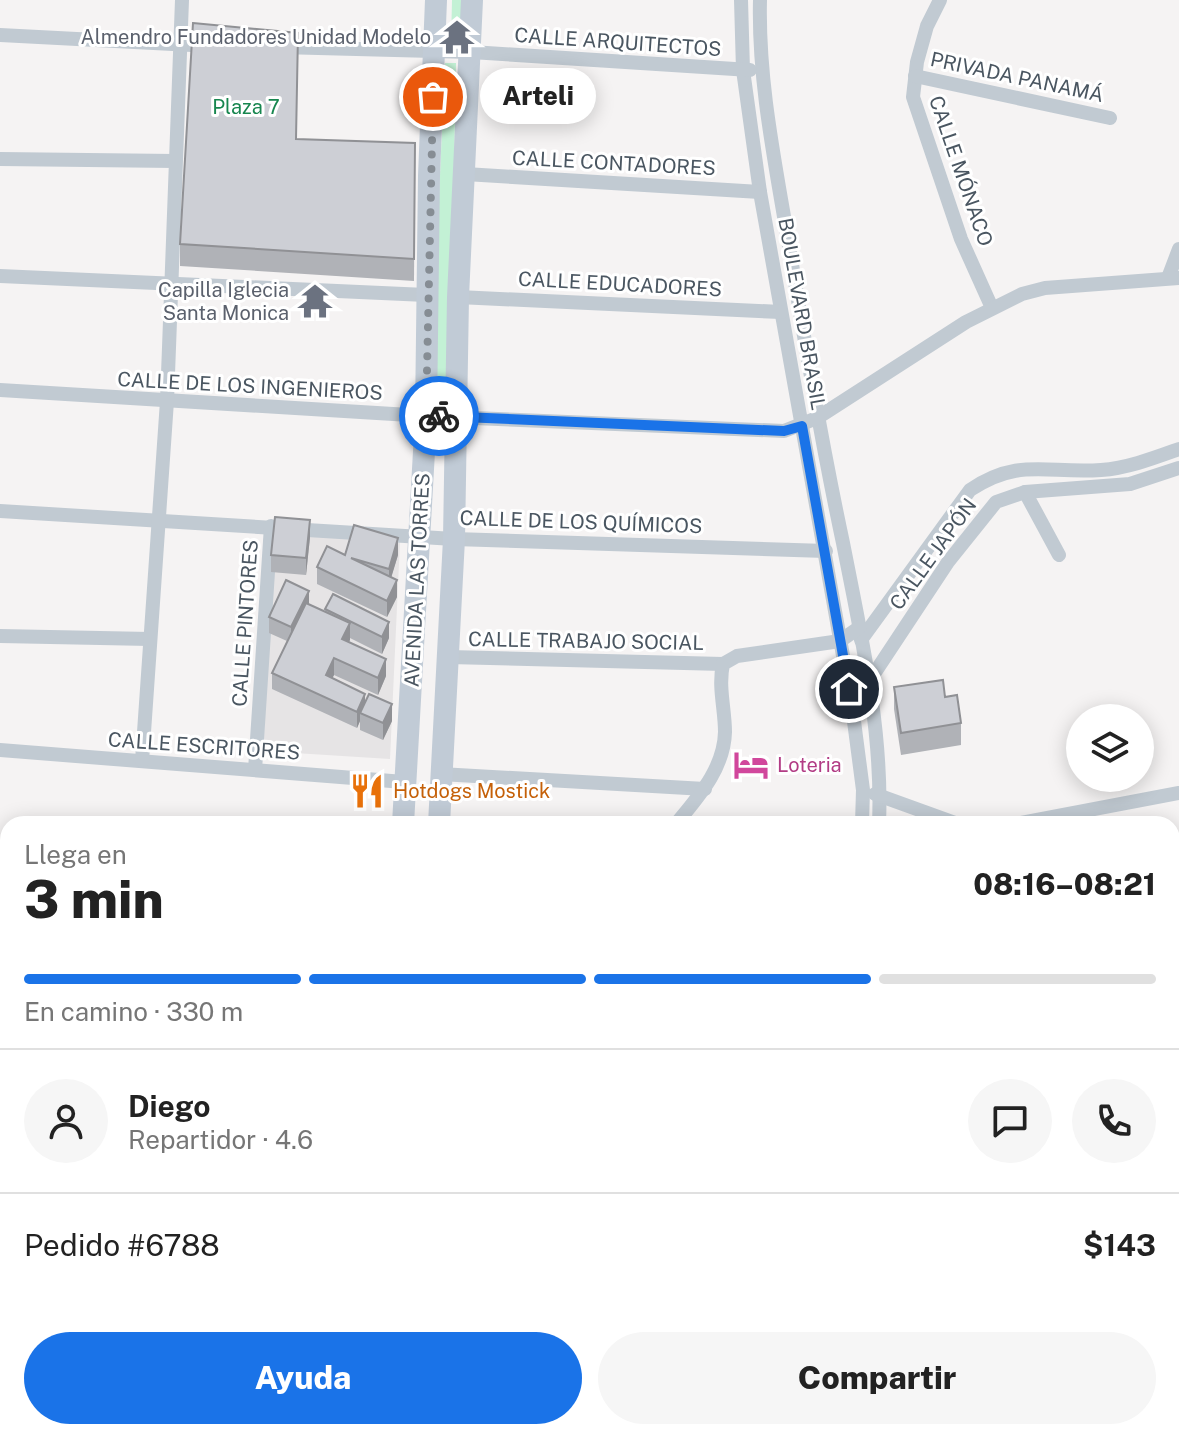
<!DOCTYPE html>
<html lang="es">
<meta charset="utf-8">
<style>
:root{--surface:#fff;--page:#f6f6f6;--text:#222;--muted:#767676;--line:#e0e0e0;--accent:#1a73e8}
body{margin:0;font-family:"Public Sans",sans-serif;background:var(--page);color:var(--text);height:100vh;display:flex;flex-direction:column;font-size:30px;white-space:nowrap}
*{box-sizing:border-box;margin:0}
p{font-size:26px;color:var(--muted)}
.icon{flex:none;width:44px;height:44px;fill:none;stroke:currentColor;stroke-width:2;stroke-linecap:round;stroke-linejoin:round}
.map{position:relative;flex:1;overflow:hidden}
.sheet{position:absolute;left:0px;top:816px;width:1180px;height:624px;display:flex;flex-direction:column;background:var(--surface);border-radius:24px 24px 0 0;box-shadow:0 4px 20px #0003}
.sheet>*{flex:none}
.fabs{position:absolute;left:1066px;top:704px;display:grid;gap:16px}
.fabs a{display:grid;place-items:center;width:88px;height:88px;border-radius:50%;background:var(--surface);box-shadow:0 4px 20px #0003;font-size:40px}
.pin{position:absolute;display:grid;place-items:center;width:68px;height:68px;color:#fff;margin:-34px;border:4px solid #fff;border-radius:50%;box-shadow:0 2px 8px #0007}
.courier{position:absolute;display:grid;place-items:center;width:80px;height:80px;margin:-40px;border:6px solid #1a73e8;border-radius:50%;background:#fff;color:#222;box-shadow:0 2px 10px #0007}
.bubble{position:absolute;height:56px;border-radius:28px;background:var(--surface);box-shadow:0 4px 20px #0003;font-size:26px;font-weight:800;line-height:56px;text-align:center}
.headline em{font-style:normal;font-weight:800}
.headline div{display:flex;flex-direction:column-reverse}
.headline{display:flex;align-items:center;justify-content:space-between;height:136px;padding:0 24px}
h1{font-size:52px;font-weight:800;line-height:60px}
.bar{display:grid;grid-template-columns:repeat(4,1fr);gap:12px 8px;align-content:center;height:96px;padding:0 24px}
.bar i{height:10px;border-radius:6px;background:var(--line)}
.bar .selected{background:var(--accent)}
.bar p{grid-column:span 4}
.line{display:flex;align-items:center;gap:20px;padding:0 24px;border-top:2px solid var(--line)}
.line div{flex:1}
.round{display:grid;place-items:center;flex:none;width:84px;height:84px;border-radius:42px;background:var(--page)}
.cta{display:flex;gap:16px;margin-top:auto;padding:16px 24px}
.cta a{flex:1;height:92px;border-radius:48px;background:var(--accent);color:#fff;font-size:32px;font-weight:800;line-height:92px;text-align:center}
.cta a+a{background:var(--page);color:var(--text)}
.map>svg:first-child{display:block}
</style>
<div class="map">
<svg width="1179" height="1440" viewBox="0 0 1179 1440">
<rect width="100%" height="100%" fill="#f5f3f3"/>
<path fill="#e6e4e5" d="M275,533L400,542L390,759L263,751Z"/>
<g fill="#c3f1d5">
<path d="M452,0H464L463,44L451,43Z"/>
<path d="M445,63H456L450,400L430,399Z"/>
<path d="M87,1432H269L277,1440H105Z"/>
</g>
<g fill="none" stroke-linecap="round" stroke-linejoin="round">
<g stroke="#c1cad2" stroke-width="14">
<path d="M741,0L743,70L760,192L852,706L863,790L862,824"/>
<path d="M760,0C758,78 774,157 787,234C804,337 821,440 843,543C861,635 883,730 879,824"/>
<path d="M940,0L927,26L917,62L913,97L961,239L992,308"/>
<path d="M0,35L211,46"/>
<path d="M280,47L471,52L750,70"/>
<path d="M915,76L1110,118"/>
<path d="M0,159L175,161"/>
<path d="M465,174L760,192"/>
<path d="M0,276L426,295"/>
<path d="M1168,278L1179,249"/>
<path d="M458,297L781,312"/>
<path d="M0,390L426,416L784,431L817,418L966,322L1022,294L1045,288L1179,278"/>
<path d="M1025,492L1059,555"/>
<path d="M0,511L454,539L826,551"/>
<path d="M0,636L150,639"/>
<path d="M861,640L970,490C1019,457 1047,474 1101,470C1128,468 1154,458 1179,449"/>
<path d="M449,657L723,664"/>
<path d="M866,686L948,562L996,502L1025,492L1130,484L1179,468"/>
<path d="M0,750L404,782"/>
<path d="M142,761L167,401L182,0"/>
<path d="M255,770L271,526"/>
<path d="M440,774L705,789"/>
<path d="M875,794L958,824"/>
<path d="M676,824C698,797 724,769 725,732C725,709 718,687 723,664L737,656L840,641L860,627"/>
<path d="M1015,824L1179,793"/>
<path d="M0,870H8"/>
<path d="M1172,914L1179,916"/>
<path d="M0,1180L8,1187"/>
<path d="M1172,1207L1179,1197"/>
<path d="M1172,1263L1179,1266"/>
<path d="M984,1432L999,1440"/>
<path d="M59,1440L60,1432"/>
<path d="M433,1440L436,1432"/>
<path d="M529,1440L532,1432"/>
<path d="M543,1440L546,1432"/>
<path d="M821,1440L827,1432"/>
<path d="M1018,1440L1024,1432"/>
</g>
<g stroke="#c1cbd6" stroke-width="22">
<path d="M403,824L426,416L429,176L436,0"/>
<path d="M439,824L454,539L458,297L472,0"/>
<path d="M0,902L8,983"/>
<path d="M291,1432L299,1440"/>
<path d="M380,1440V1432"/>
<path d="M405,1440L406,1432"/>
</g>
</g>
<g fill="#b0b2b7">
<path d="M296,139L415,143L414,281L180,266V244Z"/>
<path d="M310,537L306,575L271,572V555Z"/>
<path d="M345,555H398L391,577L397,597L387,617L317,584V567Z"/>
<path d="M309,604L325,612V609L389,638L382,654L350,638L349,642L386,676L378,695L334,675L332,678L392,721L383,740L360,730V721L357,728L272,689V673L287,641L269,633V617Z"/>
<path d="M894,687L945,697L961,723V745L901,755L894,709Z"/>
</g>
<g fill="#909195">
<path d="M310,520V537L306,575V558Z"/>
<path d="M398,538V555L389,585V569Z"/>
<path d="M397,580V597L387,617V601Z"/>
<path d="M309,591V607L291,643V627Z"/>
<path d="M389,622V638L382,654V637Z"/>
<path d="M350,623V640L342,656V639Z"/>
<path d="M334,658V675L326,691V675Z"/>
<path d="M386,659V676L378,695V678Z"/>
<path d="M365,694V710L360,713V721L357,728V712Z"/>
<path d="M392,704V721L383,740V723Z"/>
</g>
<g fill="#cdcfd5" stroke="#909195" stroke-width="2">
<path d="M193,23L298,33L296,139L415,143L414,259L180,244Z"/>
<path d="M275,517L310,520L306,558L271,555Z"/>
<path d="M354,525L398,538L389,569L351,558L397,580L387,601L317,567L327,546L345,555Z"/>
<path d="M286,580L309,591L291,627L269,617Z"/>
<path d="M333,594L389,622L382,637L325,609Z"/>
<path d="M306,603L350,623L342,639L386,659L378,678L334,658L326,675L365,694L357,712L272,673Z"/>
<path d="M943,680L945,697L957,695L961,723L901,733L894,687Z"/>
<path d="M369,694L392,704L383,723L360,713Z"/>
</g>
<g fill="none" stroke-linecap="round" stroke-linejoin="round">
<path stroke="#868d94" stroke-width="8" stroke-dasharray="0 14.4" d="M433,97L426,416H439"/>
<path stroke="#1a73e8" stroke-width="10" d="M439,416L784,431L802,426L849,689"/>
</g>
<defs>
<g id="temple-bare" transform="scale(2.76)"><path d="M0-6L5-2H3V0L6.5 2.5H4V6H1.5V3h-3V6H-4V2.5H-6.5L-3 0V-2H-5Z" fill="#6b7280" stroke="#fff" stroke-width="2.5" paint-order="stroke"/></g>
<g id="hotel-bare" transform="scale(2.76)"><path d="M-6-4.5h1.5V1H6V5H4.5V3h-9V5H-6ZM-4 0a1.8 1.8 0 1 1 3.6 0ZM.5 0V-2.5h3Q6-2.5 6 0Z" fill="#d1479c" stroke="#fff" stroke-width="2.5" paint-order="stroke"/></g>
<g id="restaurant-bare" transform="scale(2.76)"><path d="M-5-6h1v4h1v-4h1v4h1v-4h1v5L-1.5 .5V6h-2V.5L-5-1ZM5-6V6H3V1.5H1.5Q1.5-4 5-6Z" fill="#e8710a" stroke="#fff" stroke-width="2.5" paint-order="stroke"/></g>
</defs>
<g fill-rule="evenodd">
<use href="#temple-bare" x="457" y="37"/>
<use href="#temple-bare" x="315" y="301"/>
<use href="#hotel-bare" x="751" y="765"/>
<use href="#restaurant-bare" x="367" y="791"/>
</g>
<g text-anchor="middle" stroke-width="6" stroke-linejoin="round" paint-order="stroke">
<g font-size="20" fill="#5b616d" stroke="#fff" text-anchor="end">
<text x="431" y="44">Almendro Fundadores Unidad Modelo</text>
<text x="289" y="297">Capilla Iglecia<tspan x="289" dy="23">Santa Monica</tspan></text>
</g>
<g font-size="20" fill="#4a5661" stroke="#fff">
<text transform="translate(618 42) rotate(4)" y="7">CALLE ARQUITECTOS</text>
<text transform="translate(1017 77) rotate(12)" y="7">PRIVADA PANAMÁ</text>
<text transform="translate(614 163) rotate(3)" y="7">CALLE CONTADORES</text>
<text transform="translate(961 171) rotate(71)" y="7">CALLE MÓNACO</text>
<text transform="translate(620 284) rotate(3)" y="7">CALLE EDUCADORES</text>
<text transform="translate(802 314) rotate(80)" y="7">BOULEVARD BRASIL</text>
<text transform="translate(250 386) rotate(3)" y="7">CALLE DE LOS INGENIEROS</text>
<text transform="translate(581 522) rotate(2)" y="7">CALLE DE LOS QUÍMICOS</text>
<text transform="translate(933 554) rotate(-54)" y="7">CALLE JAPÓN</text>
<text transform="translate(417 580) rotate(-87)" y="7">AVENIDA LAS TORRES</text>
<text transform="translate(245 623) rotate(-86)" y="7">CALLE PINTORES</text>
<text transform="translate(586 641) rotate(1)" y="7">CALLE TRABAJO SOCIAL</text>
<text transform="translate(204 746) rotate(4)" y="7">CALLE ESCRITORES</text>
</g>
<g font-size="20" fill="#17864f" stroke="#fff">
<text x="246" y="114">Plaza 7</text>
</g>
<g font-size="20" fill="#b23c85" stroke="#fff" text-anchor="start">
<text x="777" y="772">Loteria</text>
</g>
<g font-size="20" fill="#c56008" stroke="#fff" text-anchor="start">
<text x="393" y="798">Hotdogs Mostick</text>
</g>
</g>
</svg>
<div class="fabs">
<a><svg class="icon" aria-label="layers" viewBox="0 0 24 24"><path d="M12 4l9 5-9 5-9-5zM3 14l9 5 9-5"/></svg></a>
</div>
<div class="pin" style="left:433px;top:97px;background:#ea580c"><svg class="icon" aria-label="bag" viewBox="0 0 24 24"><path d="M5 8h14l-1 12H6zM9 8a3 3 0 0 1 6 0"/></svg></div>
<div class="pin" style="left:849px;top:689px;background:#1f2937"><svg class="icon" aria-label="home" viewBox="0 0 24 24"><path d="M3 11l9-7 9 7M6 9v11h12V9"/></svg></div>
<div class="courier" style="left:439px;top:416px"><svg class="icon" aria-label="bike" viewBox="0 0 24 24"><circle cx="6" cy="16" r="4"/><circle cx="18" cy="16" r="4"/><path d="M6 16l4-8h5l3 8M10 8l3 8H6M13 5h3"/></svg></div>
<div class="bubble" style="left:480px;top:68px;width:116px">Arteli</div>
<section class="sheet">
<div class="headline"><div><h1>3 min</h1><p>Llega en</p></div><em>08:16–08:21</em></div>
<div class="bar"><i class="selected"></i><i class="selected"></i><i class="selected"></i><i></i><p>En camino · 330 m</p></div>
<div class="line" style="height:144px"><a class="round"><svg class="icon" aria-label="person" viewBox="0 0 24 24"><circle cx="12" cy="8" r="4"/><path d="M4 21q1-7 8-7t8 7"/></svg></a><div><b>Diego</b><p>Repartidor · 4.6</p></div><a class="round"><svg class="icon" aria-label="chat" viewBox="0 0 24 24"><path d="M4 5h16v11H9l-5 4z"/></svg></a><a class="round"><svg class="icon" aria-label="phone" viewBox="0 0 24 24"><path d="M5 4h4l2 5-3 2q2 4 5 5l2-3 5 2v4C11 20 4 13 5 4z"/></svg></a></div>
<div class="line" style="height:104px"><div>Pedido #6788</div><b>$143</b></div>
<div class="cta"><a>Ayuda</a><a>Compartir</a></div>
</section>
</div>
